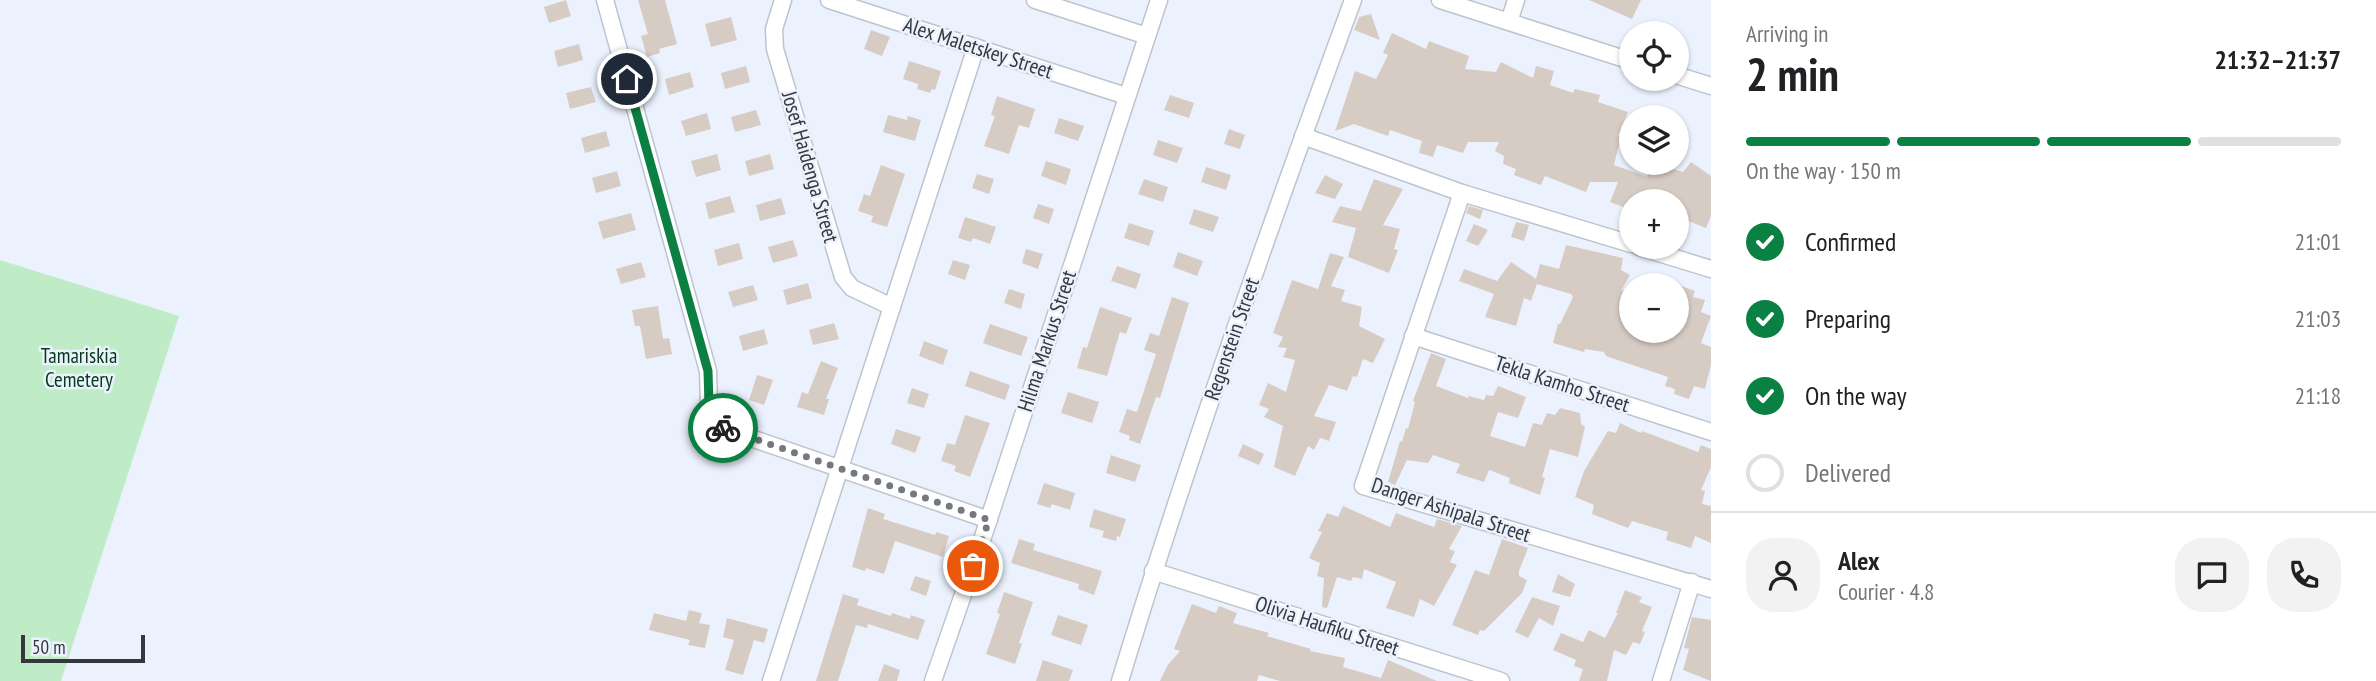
<!DOCTYPE html>
<meta charset="utf-8">
<style>
:root{--surface:#fff;--page:#f2f2f2;--text:#202124;--muted:#757577;--line:#e0e0e0;--accent:#0b8043}
body{margin:0;font-family:"PT Sans Narrow",sans-serif;background:var(--page);color:var(--text);height:100vh;display:flex;flex-direction:column;font-size:26px;white-space:nowrap}
*{box-sizing:border-box;margin:0}
p{font-size:23px;color:var(--muted)}
.icon{flex:none;width:38px;height:38px;fill:none;stroke:currentColor;stroke-width:2;stroke-linecap:round;stroke-linejoin:round}
.map{position:relative;flex:1;overflow:hidden}
.sheet{display:flex;flex-direction:column;background:var(--surface);width:665px}
.sheet>*{flex:none}
.fabs{position:absolute;left:1619px;top:21px;display:grid;gap:14px}
.fabs a{display:grid;place-items:center;width:70px;height:70px;border-radius:50%;background:var(--surface);box-shadow:0 2px 5px #0004;font-size:35px}
.scale{position:absolute;left:21px;bottom:18px;width:124px;box-sizing:border-box;padding-left:7px;border:4px solid #34373b;border-top:0;font-size:19px;line-height:24px;white-space:nowrap;color:#34373b;-webkit-text-stroke:5px #ebf2fd;paint-order:stroke}
.pin{position:absolute;display:grid;place-items:center;width:60px;height:60px;color:#fff;margin:-30px;border:4px solid #fff;border-radius:50%;box-shadow:0 2px 7px #0007}
.courier{position:absolute;display:grid;place-items:center;width:70px;height:70px;margin:-35px;border:5px solid #0b8043;border-radius:50%;background:#fff;color:#222;box-shadow:0 2px 9px #0007}
.overview em{font-style:normal;font-weight:600}
.overview div{display:flex;flex-direction:column-reverse}
.overview{display:flex;align-items:center;justify-content:space-between;height:119px;padding:0 35px}
h1{font-size:46px;font-weight:600;line-height:52px}
.bar{display:grid;grid-template-columns:repeat(4,1fr);gap:10px 7px;align-content:center;height:84px;padding:0 35px}
.bar i{height:9px;border-radius:5px;background:var(--line)}
.bar .current{background:var(--accent)}
.bar p{grid-column:span 4}
.line{display:flex;align-items:center;gap:18px;padding:0 35px;border-top:2px solid var(--line)}
.line div{flex:1}
.round{display:grid;place-items:center;flex:none;width:74px;height:74px;border-radius:28px;background:var(--page)}
ol{padding:0 35px;list-style:none}
li{display:flex;align-items:center;gap:21px;height:77px}
li p{margin-inline-start:auto}
li .icon{padding:7px;border-radius:50%;background:var(--accent);color:#fff;stroke-width:4}
li:last-child{color:var(--muted)}
li i{width:38px;height:38px;border:4px solid var(--line);border-radius:50%}
main{display:flex;flex:1;min-height:0}
.map>svg:first-child{display:block}
</style>
<main>
<div class="map">
<svg width="1711" height="681" viewBox="0 0 1711 681">
<rect width="100%" height="100%" fill="#ebf2fd"/>
<path fill="#bfecc6" d="M0,260L179,316L61,681H0Z"/>
<g fill="#d7ccc4">
<path d="M566,0L571,16L549,23L544,7Z"/>
<path d="M638,0H665L677,44L659,49L660,53L647,57L641,36L648,34Z"/>
<path d="M1589,0H1641L1632,19Z"/>
<path d="M1371,14L1380,40L1354,30L1359,17Z"/>
<path d="M731,17L737,40L711,47L705,24Z"/>
<path d="M871,30L890,37L882,56L864,49Z"/>
<path d="M1392,33L1426,49L1429,41L1469,56L1465,69L1496,72L1501,62L1533,78L1536,66L1554,71L1550,85L1573,93L1575,89L1600,95L1598,102L1628,112L1618,136L1621,137L1614,165L1647,177L1652,163L1683,172L1691,162L1711,176V216L1706,228L1676,216V201H1631V210L1610,202L1618,182H1590L1586,192L1545,176L1541,185L1514,175L1516,169L1503,164L1504,156L1495,151L1499,142H1468L1463,153L1437,145L1433,157L1419,153L1422,141L1390,130L1388,136L1354,124L1335,131L1355,71L1376,79L1388,55L1383,53Z"/>
<path d="M579,44L583,60L558,67L554,51Z"/>
<path d="M909,61L941,71L935,90L932,89L930,93L917,89L918,84L903,79Z"/>
<path d="M746,66L750,82L725,89L721,73Z"/>
<path d="M690,72L694,87L669,95L665,79Z"/>
<path d="M591,87L596,102L570,109L566,93Z"/>
<path d="M1170,95L1194,103L1189,118L1164,110Z"/>
<path d="M997,96L1035,109L1029,128L1019,125L1009,154L984,146L995,116L991,115Z"/>
<path d="M756,110L761,125L735,132L731,117Z"/>
<path d="M707,113L711,129L686,136L681,121Z"/>
<path d="M888,115L907,120L908,116L921,120L915,141L883,132Z"/>
<path d="M1059,118L1084,126L1078,141L1054,133Z"/>
<path d="M1229,129L1245,135L1240,149L1224,144Z"/>
<path d="M606,131L610,146L585,153L581,138Z"/>
<path d="M1158,140L1183,148L1177,163L1153,155Z"/>
<path d="M717,154L721,170L696,177L691,161Z"/>
<path d="M770,154L774,169L749,176L745,161Z"/>
<path d="M1046,161L1071,169L1066,185L1041,176Z"/>
<path d="M881,165L905,174L887,227L871,222L873,216L858,211L864,194L870,196Z"/>
<path d="M1206,167L1231,175L1226,190L1201,182Z"/>
<path d="M617,171L621,186L596,193L592,178Z"/>
<path d="M977,174L994,179L989,194L972,188Z"/>
<path d="M1325,175L1343,184L1335,199L1315,193Z"/>
<path d="M1144,179L1168,187L1163,202L1138,194Z"/>
<path d="M1374,179L1403,189L1383,225L1400,229L1394,249L1398,250L1389,273L1348,257L1356,228L1332,222L1340,206L1361,211Z"/>
<path d="M730,196L735,212L709,219L705,203Z"/>
<path d="M781,198L786,214L760,221L756,205Z"/>
<path d="M1038,204L1054,209L1049,224L1033,218Z"/>
<path d="M1469,206L1483,210L1480,219L1466,213Z"/>
<path d="M1194,209L1219,217L1213,232L1189,224Z"/>
<path d="M631,213L636,230L603,239L598,222Z"/>
<path d="M965,217L996,227L990,244L973,238L971,242L958,238Z"/>
<path d="M1516,222L1529,225L1524,241L1511,237Z"/>
<path d="M1129,223L1154,231L1149,246L1124,238Z"/>
<path d="M1474,224L1488,230L1478,246L1466,241Z"/>
<path d="M793,240L798,256L773,263L768,247Z"/>
<path d="M739,243L743,259L718,266L714,250Z"/>
<path d="M1566,245L1623,258L1621,270L1630,275L1621,291L1631,289V331H1676V284L1695,291L1693,297L1705,300L1701,312L1711,316L1701,343L1711,347V365L1705,389L1694,386L1689,399L1674,394L1675,389L1665,386L1668,377L1606,356L1604,352L1585,349L1584,352L1553,343L1558,324H1560L1573,297L1571,294L1537,284L1531,301L1524,298L1516,326L1485,317L1494,294L1459,281L1464,269L1497,281L1511,262L1536,279L1540,264L1559,269Z"/>
<path d="M1026,249L1043,254L1038,269L1022,263Z"/>
<path d="M1178,252L1203,261L1197,276L1173,267Z"/>
<path d="M1330,253L1344,257L1331,286L1345,290L1341,301L1362,307L1359,326L1385,339L1373,363L1363,359L1357,377L1353,376L1347,391L1329,385L1314,416L1336,422L1329,441L1320,438L1314,450L1308,446L1295,476L1274,467L1283,426L1264,417L1269,409L1259,405L1268,383L1286,392L1295,360L1283,357L1287,348L1278,347L1283,337L1273,333L1292,280L1318,289Z"/>
<path d="M953,260L970,265L965,280L948,274Z"/>
<path d="M641,262L646,277L621,284L616,269Z"/>
<path d="M1117,266L1141,274L1136,289L1111,281Z"/>
<path d="M808,283L812,298L787,305L783,290Z"/>
<path d="M753,285L758,300L733,307L728,292Z"/>
<path d="M1009,289L1025,294L1021,309L1004,303Z"/>
<path d="M1172,297L1189,303L1160,398L1156,397L1140,444L1129,440L1130,436L1119,432L1127,409L1137,412L1156,354L1144,350L1150,333L1159,336Z"/>
<path d="M658,306L663,339L669,338L672,354L646,359L640,326H635L632,310Z"/>
<path d="M1100,307L1132,318L1126,334L1120,332L1107,376L1077,368L1083,347L1087,348Z"/>
<path d="M834,323L839,339L813,345L809,330Z"/>
<path d="M990,324L1028,337L1021,356L983,343Z"/>
<path d="M764,329L768,344L743,351L739,336Z"/>
<path d="M924,341L948,350L943,365L919,356Z"/>
<path d="M1431,353L1446,359L1436,386L1468,398L1469,396L1484,400L1486,395L1493,396L1498,386L1526,397L1518,418L1498,412L1490,436L1525,447L1533,423L1542,425L1547,413L1555,415L1560,408L1580,413L1581,424L1585,427L1578,457L1550,449L1542,477L1545,478L1540,495L1509,483L1510,478L1489,470L1484,482L1456,473L1460,464L1433,455L1428,463L1407,460L1395,485L1388,482L1400,441L1402,442L1406,428L1408,429L1415,402L1413,401Z"/>
<path d="M821,361L838,368L826,399H829L824,415L797,407L802,392L808,394Z"/>
<path d="M970,371L1010,385L1005,400L965,386Z"/>
<path d="M757,375L773,380L764,405L749,400Z"/>
<path d="M912,388L929,394L924,408L907,403Z"/>
<path d="M1068,392L1099,402L1092,423L1061,413Z"/>
<path d="M965,415L990,423L970,477L954,471L956,466L941,461L947,443L955,445Z"/>
<path d="M1620,423L1641,433L1642,431L1698,452L1701,445L1711,449V467L1701,490L1705,491L1702,504L1711,506V543L1695,536L1691,548L1666,540L1668,532L1632,521L1628,528L1592,514L1594,505L1575,497L1584,471L1608,431L1616,433Z"/>
<path d="M896,429L921,437L915,453L891,444Z"/>
<path d="M1243,444L1264,454L1259,465L1238,456Z"/>
<path d="M1111,455L1141,465L1135,482L1106,473Z"/>
<path d="M1044,483L1075,493L1070,510L1052,504L1050,508L1037,504Z"/>
<path d="M1343,506L1390,527L1396,513L1434,527L1437,519L1462,526L1449,549L1455,551L1450,562L1457,565L1434,606L1420,599L1414,617L1386,608L1396,582L1364,569L1362,579L1353,577L1351,581L1337,577L1327,608L1322,607L1324,578L1317,576L1320,563L1309,558L1322,532L1318,531L1327,513L1338,517Z"/>
<path d="M868,508L885,514L883,519L935,535L936,532L949,536L943,557L895,541L884,574L866,568L865,571L852,567Z"/>
<path d="M1094,509L1126,519L1120,537L1117,536L1116,541L1102,537L1104,531L1089,527Z"/>
<path d="M1019,539L1035,544L1033,550L1102,571L1094,595L1078,589L1079,584L1011,563Z"/>
<path d="M1502,539L1528,548L1519,571V576L1527,580L1522,593L1484,631L1480,630L1478,635L1452,625L1475,570L1489,575Z"/>
<path d="M1558,574L1575,584L1570,597L1552,592Z"/>
<path d="M915,576L931,581L926,596L910,590Z"/>
<path d="M1625,590L1642,597L1639,602L1652,607L1642,631L1645,632L1640,644L1633,642L1626,655L1614,650L1607,681H1579L1583,669L1574,666L1576,660L1553,650L1561,633L1583,642L1589,630L1605,638L1618,613H1616Z"/>
<path d="M1004,592L1033,602L1019,643L1022,644L1015,664L986,654L1000,614L997,613Z"/>
<path d="M843,594L859,599L857,605L891,616L892,613L910,619L911,615L925,620L918,640L868,624L867,628L856,625L838,681H816Z"/>
<path d="M1532,597L1560,606L1553,626L1539,618L1528,638L1515,632Z"/>
<path d="M1192,604L1216,613L1219,606L1237,613L1233,623L1269,633L1267,636L1311,649L1310,651L1345,658L1343,667L1381,678L1388,660L1437,681H1280L1259,675L1257,681H1160L1167,666L1180,651L1174,649Z"/>
<path d="M689,610L702,613L699,623L710,625L705,648L688,645L690,640L649,630L654,613L686,621Z"/>
<path d="M1058,615L1088,625L1081,645L1051,635Z"/>
<path d="M1692,617L1711,620V681L1683,670L1689,649L1684,648Z"/>
<path d="M727,618L768,629L764,643L754,640L743,675L725,670L734,640L723,637Z"/>
<path d="M1043,660L1073,670L1069,681H1036Z"/>
<path d="M884,664L900,670L897,681H878Z"/>
</g>
<g fill="none" stroke-linecap="round" stroke-linejoin="round">
<g stroke="#bdc4ce" stroke-width="19">
<g id="street">
<path d="M605,0L708,371L709,405L712,420L722,428L989,520"/>
<path d="M783,0L774,29L775,49L843,277L852,288L892,307"/>
<path d="M829,0L1126,96"/>
<path d="M1035,0L1147,36"/>
<path d="M1440,0L1631,61"/>
<path d="M1509,22L1516,0"/>
<path d="M1676,75L1711,86"/>
<path d="M1303,136L1462,193L1631,244"/>
<path d="M1462,193L1363,486L1711,589"/>
<path d="M1639,247L1711,269"/>
<path d="M1413,336L1711,432"/>
<path d="M1153,571L1501,681"/>
<path d="M771,681L976,47"/>
<path d="M933,681L981,543L1159,0"/>
<path d="M1120,681C1190,451 1270,225 1353,0"/>
<path d="M1661,681L1692,582"/>
</g>
</g>
<use href="#street" stroke="#fff" stroke-width="16"/>
</g>
<g fill="none" stroke-linecap="round" stroke-linejoin="round">
<path stroke="#74787f" stroke-width="7" stroke-dasharray="0 12.6" d="M723,428L989,520L973,566"/>
<path stroke="#0b8043" stroke-width="9" d="M627,79L708,371L709,405L712,420L723,428"/>
</g>
<g text-anchor="middle" stroke-width="5" stroke-linejoin="round" paint-order="stroke">
<g font-size="21" fill="#34373b" stroke="#ebf2fd">
<text transform="translate(978 48) rotate(18)" y="7">Alex Maletskey Street</text>
<text transform="translate(810 167) rotate(74)" y="7">Josef Haidenga Street</text>
<text transform="translate(1232 339) rotate(-71)" y="7">Regenstein Street</text>
<text transform="translate(1047 341) rotate(-72)" y="7">Hilma Markus Street</text>
<text transform="translate(1562 384) rotate(18)" y="7">Tekla Kamho Street</text>
<text transform="translate(1451 510) rotate(18)" y="7">Danger Ashipala Street</text>
<text transform="translate(1327 626) rotate(18)" y="7">Olivia Haufiku Street</text>
</g>
<g font-size="21" fill="#033c17" stroke="#ebf2fd">
<text x="79" y="363">Tamariskia<tspan x="79" dy="24">Cemetery</tspan></text>
</g>
</g>
</svg>
<div class="fabs">
<a><svg class="icon" aria-label="locate" viewBox="0 0 24 24"><circle cx="12" cy="12" r="6"/><path d="M12 2v4M12 18v4M2 12h4M18 12h4"/></svg></a>
<a><svg class="icon" aria-label="layers" viewBox="0 0 24 24"><path d="M12 4l9 5-9 5-9-5zM3 14l9 5 9-5"/></svg></a>
<a>+</a>
<a>−</a>
</div>
<div class="scale">50 m</div>
<div class="pin" style="left:973px;top:566px;background:#ea580c"><svg class="icon" aria-label="bag" viewBox="0 0 24 24"><path d="M5 8h14l-1 12H6zM9 8a3 3 0 0 1 6 0"/></svg></div>
<div class="pin" style="left:627px;top:79px;background:#1f2937"><svg class="icon" aria-label="home" viewBox="0 0 24 24"><path d="M3 11l9-7 9 7M6 9v11h12V9"/></svg></div>
<div class="courier" style="left:723px;top:428px"><svg class="icon" aria-label="bike" viewBox="0 0 24 24"><circle cx="6" cy="16" r="4"/><circle cx="18" cy="16" r="4"/><path d="M6 16l4-8h5l3 8M10 8l3 8H6M13 5h3"/></svg></div>
</div>
<section class="sheet">
<div class="overview"><div><h1>2 min</h1><p>Arriving in</p></div><em>21:32–21:37</em></div>
<div class="bar"><i class="current"></i><i class="current"></i><i class="current"></i><i></i><p>On the way · 150 m</p></div>
<ol>
<li><svg class="icon" aria-label="check" viewBox="0 0 24 24"><path d="M5 12l5 5 9-10"/></svg>Confirmed<p>21:01</p></li>
<li><svg class="icon" aria-label="check" viewBox="0 0 24 24"><path d="M5 12l5 5 9-10"/></svg>Preparing<p>21:03</p></li>
<li><svg class="icon" aria-label="check" viewBox="0 0 24 24"><path d="M5 12l5 5 9-10"/></svg>On the way<p>21:18</p></li>
<li><i></i>Delivered</li>
</ol>
<div class="line" style="height:126px"><a class="round"><svg class="icon" aria-label="person" viewBox="0 0 24 24"><circle cx="12" cy="8" r="4"/><path d="M4 21q1-7 8-7t8 7"/></svg></a><div><b>Alex</b><p>Courier · 4.8</p></div><a class="round"><svg class="icon" aria-label="chat" viewBox="0 0 24 24"><path d="M4 5h16v11H9l-5 4z"/></svg></a><a class="round"><svg class="icon" aria-label="phone" viewBox="0 0 24 24"><path d="M5 4h4l2 5-3 2q2 4 5 5l2-3 5 2v4C11 20 4 13 5 4z"/></svg></a></div>
</section>
</main>
